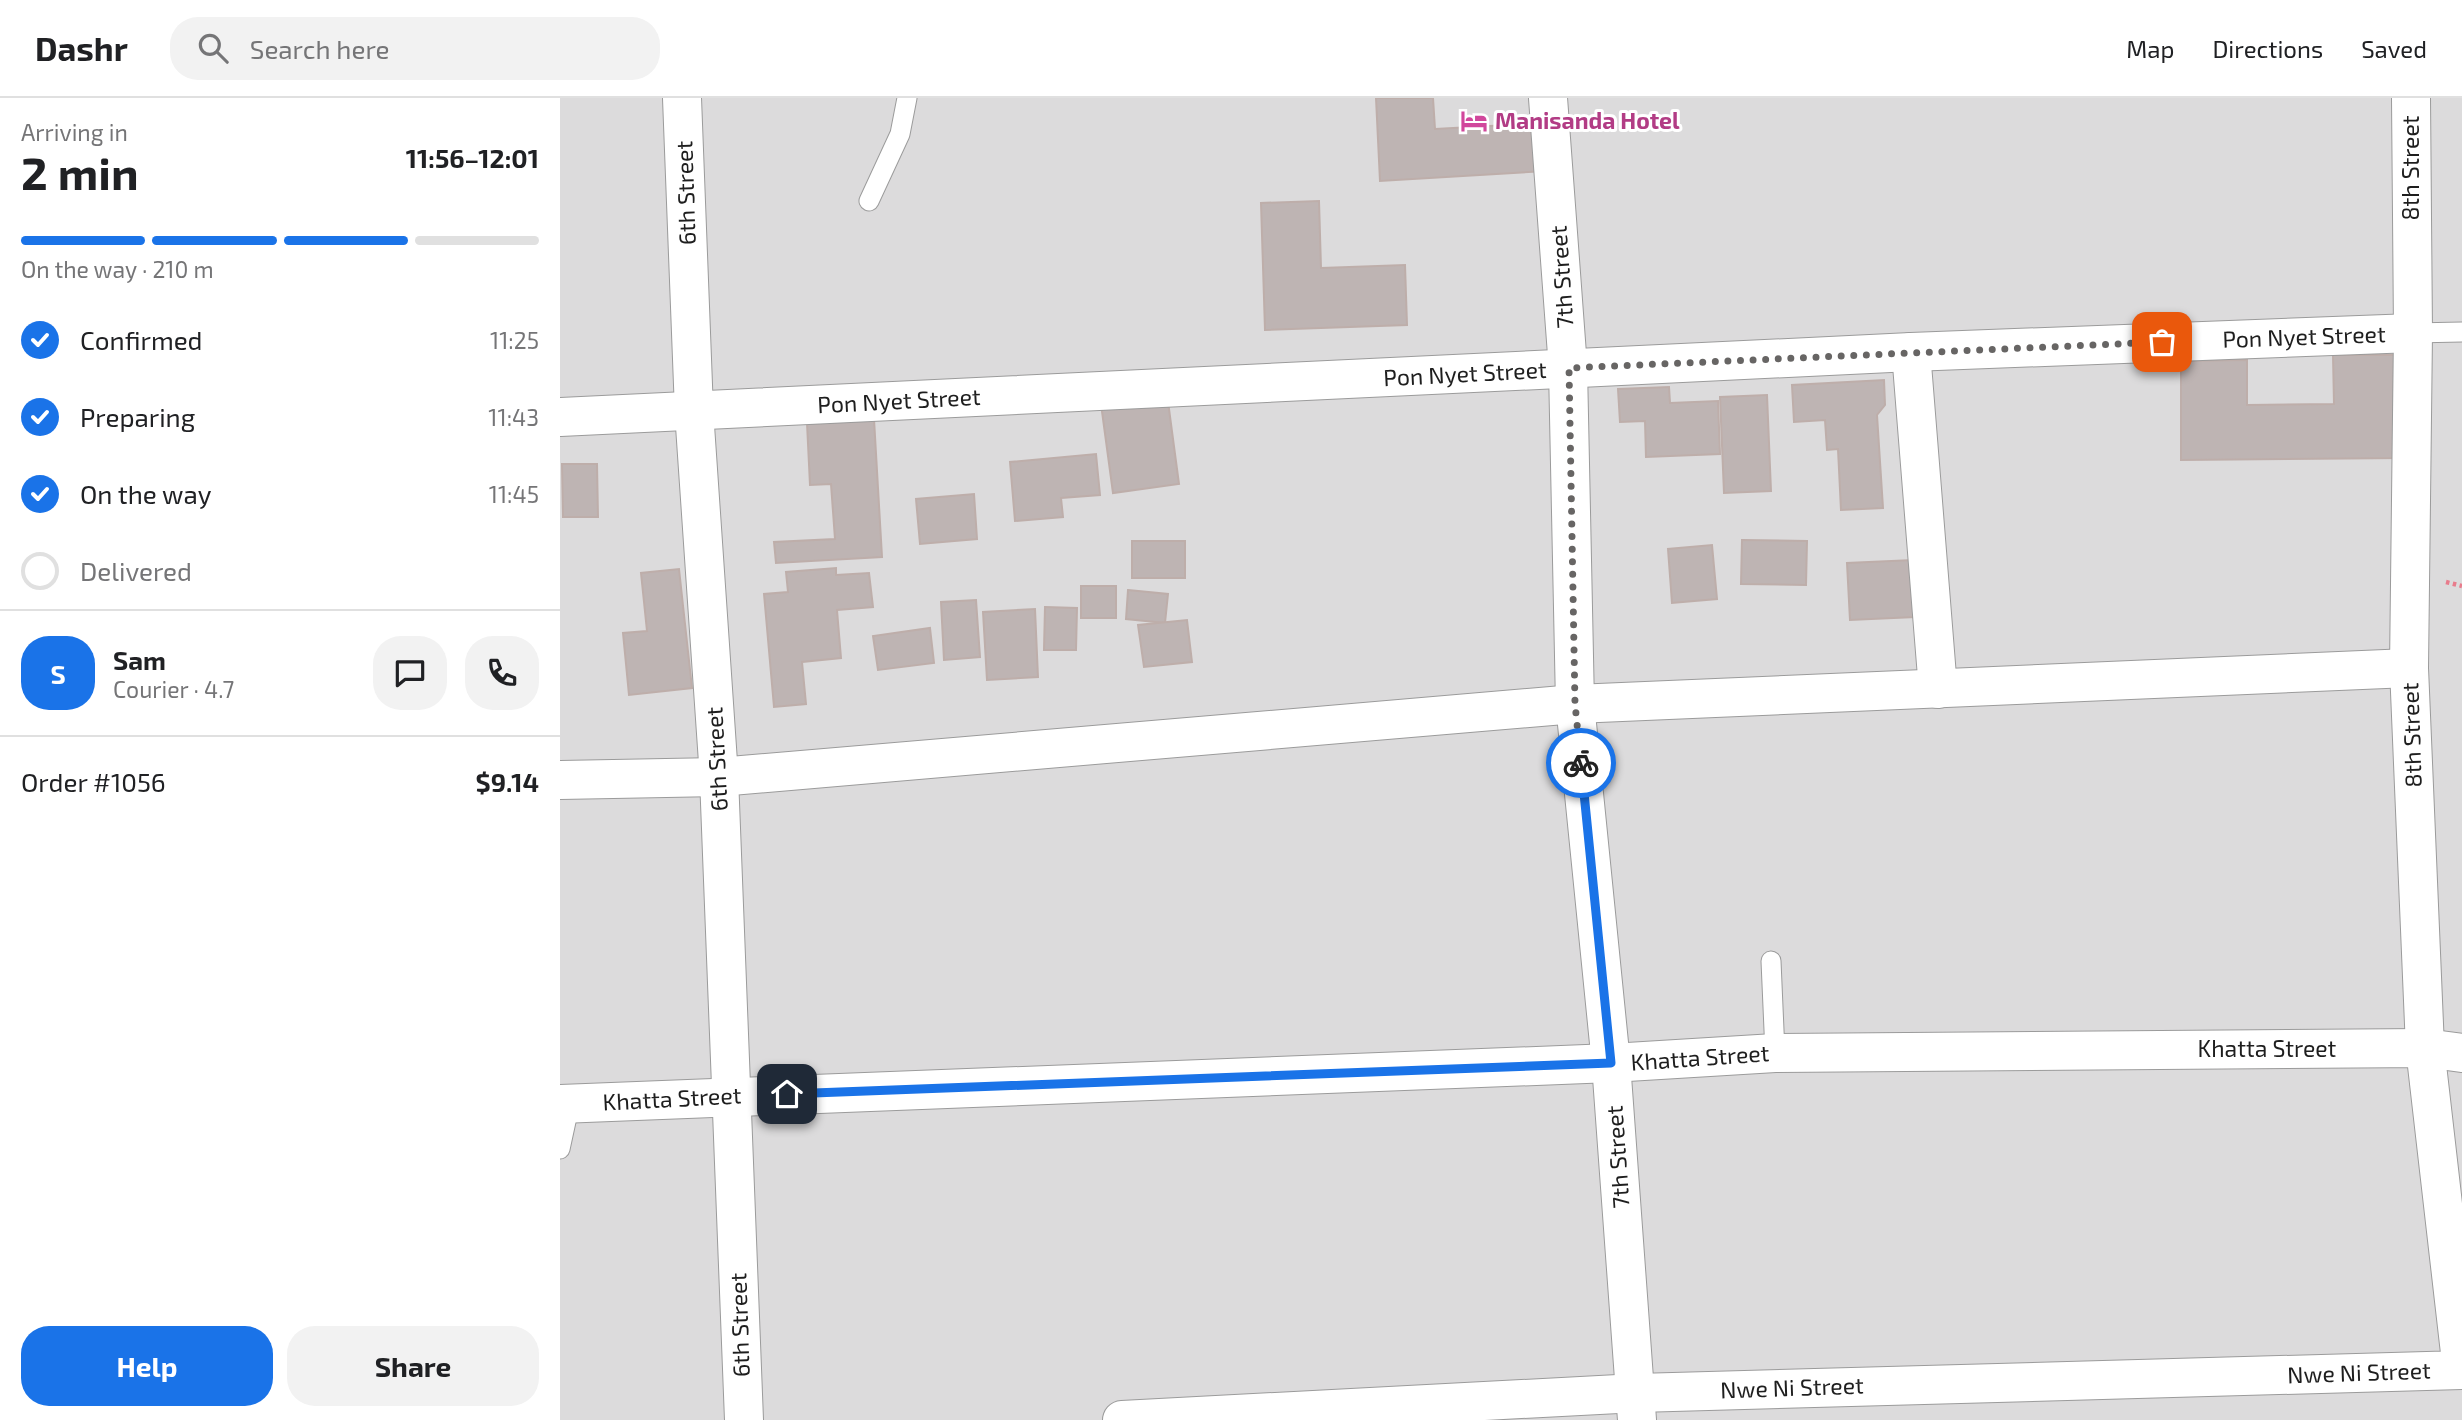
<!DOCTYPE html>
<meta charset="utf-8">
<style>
:root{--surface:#fff;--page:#f2f2f2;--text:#202124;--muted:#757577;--line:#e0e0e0;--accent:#1a73e8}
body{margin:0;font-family:"Exo 2",sans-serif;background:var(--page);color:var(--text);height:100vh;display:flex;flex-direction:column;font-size:26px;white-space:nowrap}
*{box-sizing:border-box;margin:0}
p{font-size:23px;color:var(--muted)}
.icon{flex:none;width:38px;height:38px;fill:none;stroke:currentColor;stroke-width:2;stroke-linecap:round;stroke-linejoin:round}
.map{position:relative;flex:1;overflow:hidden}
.side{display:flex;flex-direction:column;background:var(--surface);width:560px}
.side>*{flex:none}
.pin{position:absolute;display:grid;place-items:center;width:60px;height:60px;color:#fff;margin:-30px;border-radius:14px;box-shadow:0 4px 10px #0006}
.courier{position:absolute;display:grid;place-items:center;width:70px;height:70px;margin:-35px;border:5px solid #1a73e8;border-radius:50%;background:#fff;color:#222;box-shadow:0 2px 9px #0007}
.summary em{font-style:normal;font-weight:700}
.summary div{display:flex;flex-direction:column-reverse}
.summary{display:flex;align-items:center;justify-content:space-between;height:119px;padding:0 21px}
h1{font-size:46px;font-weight:700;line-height:52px}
.bar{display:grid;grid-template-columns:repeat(4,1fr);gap:10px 7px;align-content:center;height:84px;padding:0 21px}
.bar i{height:9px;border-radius:5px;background:var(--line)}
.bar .on{background:var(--accent)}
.bar p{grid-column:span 4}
.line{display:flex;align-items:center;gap:18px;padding:0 21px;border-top:2px solid var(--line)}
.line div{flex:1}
.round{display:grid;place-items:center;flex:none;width:74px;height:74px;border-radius:28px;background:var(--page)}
ol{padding:0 21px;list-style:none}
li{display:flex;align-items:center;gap:21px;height:77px}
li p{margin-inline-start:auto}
li .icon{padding:7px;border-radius:50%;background:var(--accent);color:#fff;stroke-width:4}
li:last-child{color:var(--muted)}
li i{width:38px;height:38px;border:4px solid var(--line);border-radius:50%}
.cta{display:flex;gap:14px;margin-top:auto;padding:14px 21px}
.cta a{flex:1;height:80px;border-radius:28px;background:var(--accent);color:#fff;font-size:28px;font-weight:700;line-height:80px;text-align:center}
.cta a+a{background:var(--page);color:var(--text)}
header{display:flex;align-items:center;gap:42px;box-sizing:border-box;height:98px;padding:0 35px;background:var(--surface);border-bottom:2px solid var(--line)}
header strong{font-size:33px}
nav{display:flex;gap:38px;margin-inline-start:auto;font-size:24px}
.search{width:490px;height:63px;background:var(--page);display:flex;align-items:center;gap:18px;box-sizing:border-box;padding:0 24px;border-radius:28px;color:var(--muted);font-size:26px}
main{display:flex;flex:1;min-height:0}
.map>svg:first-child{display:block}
</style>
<header>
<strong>Dashr</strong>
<div class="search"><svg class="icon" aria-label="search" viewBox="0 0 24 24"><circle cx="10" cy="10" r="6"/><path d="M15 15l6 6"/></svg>Search here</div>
<nav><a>Map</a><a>Directions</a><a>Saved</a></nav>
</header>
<main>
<section class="side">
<div class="summary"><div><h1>2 min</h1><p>Arriving in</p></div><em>11:56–12:01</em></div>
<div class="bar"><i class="on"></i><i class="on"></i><i class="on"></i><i></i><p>On the way · 210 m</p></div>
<ol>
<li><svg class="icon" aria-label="check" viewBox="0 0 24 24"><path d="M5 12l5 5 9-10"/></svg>Confirmed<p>11:25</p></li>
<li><svg class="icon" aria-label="check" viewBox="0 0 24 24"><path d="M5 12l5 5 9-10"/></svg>Preparing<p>11:43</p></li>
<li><svg class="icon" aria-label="check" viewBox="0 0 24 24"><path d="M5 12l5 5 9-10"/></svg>On the way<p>11:45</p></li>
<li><i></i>Delivered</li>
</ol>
<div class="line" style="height:126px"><b class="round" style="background:var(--accent);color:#fff">S</b><div><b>Sam</b><p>Courier · 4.7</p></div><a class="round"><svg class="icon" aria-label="chat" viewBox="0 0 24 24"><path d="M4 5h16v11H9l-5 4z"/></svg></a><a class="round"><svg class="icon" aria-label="phone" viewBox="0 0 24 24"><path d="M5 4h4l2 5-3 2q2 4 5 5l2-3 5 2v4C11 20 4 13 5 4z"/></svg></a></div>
<div class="line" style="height:91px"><div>Order #1056</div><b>$9.14</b></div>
<div class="cta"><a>Help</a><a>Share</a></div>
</section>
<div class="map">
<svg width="1902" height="1322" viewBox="0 0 1902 1322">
<rect width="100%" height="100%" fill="#eee9e6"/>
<rect fill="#dcdbdc" x="0" y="0" width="1902" height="1322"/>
<g fill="#beb4b3" stroke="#beaeaa" stroke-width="2">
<path d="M816,0H873L875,31L984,25L986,73L820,83Z"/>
<path d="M759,103L761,170L845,167L847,227L705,232L701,105Z"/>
<path d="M1773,257H1842L1843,360L1621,362V263L1687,262V307L1774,306Z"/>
<path d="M1324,282L1325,307L1317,317L1323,410L1281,412L1278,351L1267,352L1265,322L1234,324L1232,287Z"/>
<path d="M1109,289L1110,305L1158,303L1160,356L1086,359L1085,323L1060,324L1058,291Z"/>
<path d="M607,296L619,386L553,395L541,306Z"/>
<path d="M1207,297L1211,393L1164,395L1160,299Z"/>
<path d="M314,321L322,459L216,465L214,444L275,441L271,386L250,387L247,325Z"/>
<path d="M536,356L540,397L501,400L503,419L455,423L450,364Z"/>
<path d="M2,366H37L38,419H3Z"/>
<path d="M414,396L417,441L360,446L356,401Z"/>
<path d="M1182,442L1247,443L1246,487L1181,486Z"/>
<rect x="572" y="443" width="53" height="37"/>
<path d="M1152,447L1157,501L1112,505L1108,451Z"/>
<path d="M1353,462L1355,519L1290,522L1287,465Z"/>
<path d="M276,470V477L309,475L313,509L277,512L281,560L242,564L246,606L214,609L204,496L228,494L226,474Z"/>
<path d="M119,471L132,590L69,597L63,535L87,533L81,475Z"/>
<rect x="521" y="488" width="35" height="32"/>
<path d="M568,492L608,496L605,525L566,521Z"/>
<path d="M416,502L420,559L384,562L381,504Z"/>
<path d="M485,509L517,510L516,552H484Z"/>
<path d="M475,511L478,579L427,582L423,514Z"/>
<path d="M627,522L632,564L584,569L578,527Z"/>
<path d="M370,530L374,565L318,572L313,538Z"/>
</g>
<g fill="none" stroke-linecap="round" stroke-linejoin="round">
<g stroke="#9b9b9b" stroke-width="21">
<g id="lane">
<path d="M309,103L340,36L347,0"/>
<path d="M1853,235L1902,234"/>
<path d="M1211,863L1215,955"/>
<path d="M0,1051L10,1005"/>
</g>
</g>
<g stroke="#9b9b9b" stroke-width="40">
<g id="street">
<path d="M122,0L134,313L159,679L184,1322"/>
<path d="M988,0L1008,270L1015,606L1051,965L1077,1322"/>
<path d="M1351,254L1378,591"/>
<path d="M0,319L1351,254L1853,235"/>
<path d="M0,682L159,679L1015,606L1849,570"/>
<path d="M0,1006L1051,965L1215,955L1865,950L1902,955"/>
<path d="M562,1322L1077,1295L1902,1272L1865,950L1849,570L1853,235L1851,0"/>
</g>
</g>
<path stroke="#e87c8c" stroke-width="4.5" stroke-dasharray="3.5 3.5" stroke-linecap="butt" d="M1886,484L1902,488"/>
<use href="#lane" stroke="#fff" stroke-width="19"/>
<use href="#street" stroke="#fff" stroke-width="38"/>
</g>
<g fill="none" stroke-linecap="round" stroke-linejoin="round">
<path stroke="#676564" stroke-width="7" stroke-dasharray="0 12.6" d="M1021,665L1015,606L1009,270L1602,244"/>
<path stroke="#1a73e8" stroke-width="9" d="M227,996L1051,965L1021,665"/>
</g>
<defs>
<g id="hotel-bare" transform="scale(2.1)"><path d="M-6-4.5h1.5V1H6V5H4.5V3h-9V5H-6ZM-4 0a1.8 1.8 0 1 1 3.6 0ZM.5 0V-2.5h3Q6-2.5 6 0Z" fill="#d1479c" stroke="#fff" stroke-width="2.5" paint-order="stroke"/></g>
</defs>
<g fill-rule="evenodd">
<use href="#hotel-bare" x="914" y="23"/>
</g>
<g text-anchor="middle" stroke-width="6" stroke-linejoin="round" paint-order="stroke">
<g font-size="23" font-weight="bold" fill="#b23c85" stroke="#fff" text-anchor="start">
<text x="935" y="31">Manisanda Hotel</text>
</g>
<g font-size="23" fill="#1e1e1e" stroke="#fff">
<text transform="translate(1851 70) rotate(-90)" y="8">8th Street</text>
<text transform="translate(126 95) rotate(-92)" y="8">6th Street</text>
<text transform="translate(1002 179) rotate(-94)" y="8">7th Street</text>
<text transform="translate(1744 239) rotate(-2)" y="8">Pon Nyet Street</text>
<text transform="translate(905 276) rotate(-3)" y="8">Pon Nyet Street</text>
<text transform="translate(339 303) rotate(-3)" y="8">Pon Nyet Street</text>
<text transform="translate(1852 637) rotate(-92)" y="8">8th Street</text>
<text transform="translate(157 661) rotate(-93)" y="8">6th Street</text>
<text x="1707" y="959">Khatta Street</text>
<text transform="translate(1140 960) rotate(-4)" y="8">Khatta Street</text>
<text transform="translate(112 1001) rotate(-3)" y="8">Khatta Street</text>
<text transform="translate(1058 1059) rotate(-94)" y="8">7th Street</text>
<text transform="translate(180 1227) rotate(-92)" y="8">6th Street</text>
<text transform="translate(1799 1275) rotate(-2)" y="8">Nwe Ni Street</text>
<text transform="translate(1232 1290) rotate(-2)" y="8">Nwe Ni Street</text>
</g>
</g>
</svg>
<div class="pin" style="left:1602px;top:244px;background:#ea580c"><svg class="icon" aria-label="bag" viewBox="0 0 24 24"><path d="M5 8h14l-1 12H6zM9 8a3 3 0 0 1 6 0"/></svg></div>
<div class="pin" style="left:227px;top:996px;background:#1f2937"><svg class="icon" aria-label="home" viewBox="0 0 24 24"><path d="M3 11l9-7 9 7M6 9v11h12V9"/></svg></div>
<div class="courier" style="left:1021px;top:665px"><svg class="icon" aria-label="bike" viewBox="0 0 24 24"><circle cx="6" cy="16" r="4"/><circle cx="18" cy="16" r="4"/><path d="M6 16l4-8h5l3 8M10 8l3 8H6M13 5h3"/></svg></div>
</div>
</main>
